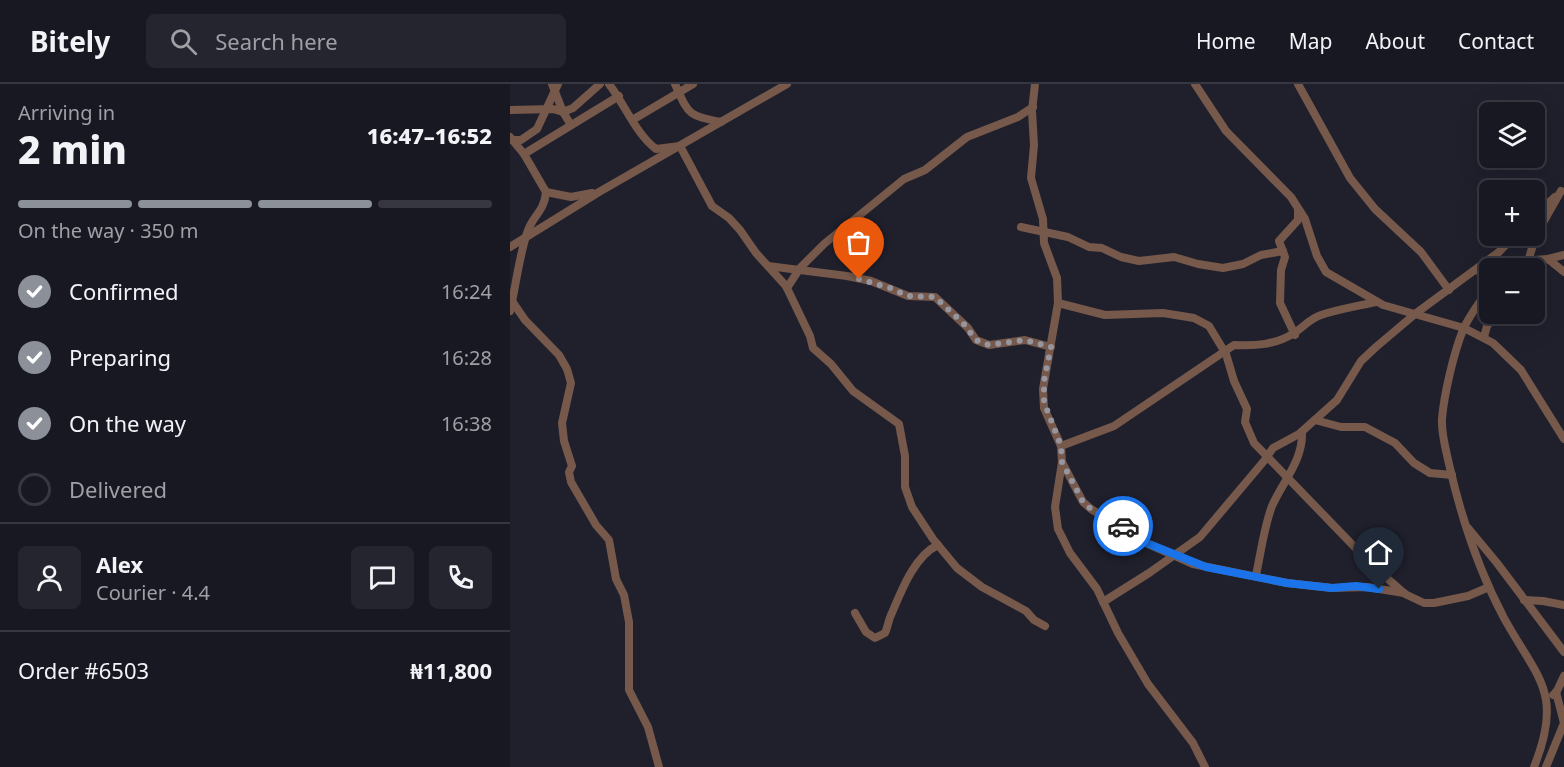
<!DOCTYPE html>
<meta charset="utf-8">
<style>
:root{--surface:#181822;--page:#25252f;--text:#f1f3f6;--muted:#9fa0a5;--line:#363740;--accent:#8c9099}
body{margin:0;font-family:"Noto Sans",sans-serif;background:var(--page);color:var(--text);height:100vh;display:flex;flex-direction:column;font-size:22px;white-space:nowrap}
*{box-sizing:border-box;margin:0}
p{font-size:20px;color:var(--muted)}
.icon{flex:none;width:33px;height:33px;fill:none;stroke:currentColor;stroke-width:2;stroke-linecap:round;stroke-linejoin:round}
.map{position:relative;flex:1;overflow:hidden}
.details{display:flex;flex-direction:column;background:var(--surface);width:510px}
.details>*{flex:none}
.controls{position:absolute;left:969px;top:18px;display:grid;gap:12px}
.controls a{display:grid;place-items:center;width:66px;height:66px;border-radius:9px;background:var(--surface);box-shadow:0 6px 24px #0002,0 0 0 2px var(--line);font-size:30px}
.pin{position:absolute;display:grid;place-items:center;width:51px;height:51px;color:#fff;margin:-62px -26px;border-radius:50% 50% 50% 0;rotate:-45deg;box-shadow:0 0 6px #0007}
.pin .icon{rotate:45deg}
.courier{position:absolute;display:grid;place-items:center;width:60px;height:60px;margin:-30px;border:4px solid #1a73e8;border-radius:50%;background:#fff;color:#222;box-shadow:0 2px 8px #0007}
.summary em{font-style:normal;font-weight:800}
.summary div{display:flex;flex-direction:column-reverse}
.summary{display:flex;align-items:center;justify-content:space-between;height:102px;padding:0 18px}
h1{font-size:39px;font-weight:800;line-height:45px}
.bar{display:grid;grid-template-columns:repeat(4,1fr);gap:9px 6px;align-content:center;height:72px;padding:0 18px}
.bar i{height:8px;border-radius:4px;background:var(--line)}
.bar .selected{background:var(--accent)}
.bar p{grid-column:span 4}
.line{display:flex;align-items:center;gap:15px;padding:0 18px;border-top:2px solid var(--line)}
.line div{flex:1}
.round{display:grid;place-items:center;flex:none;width:63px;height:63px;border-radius:9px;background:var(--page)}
ol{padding:0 18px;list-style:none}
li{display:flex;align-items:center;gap:18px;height:66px}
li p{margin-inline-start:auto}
li .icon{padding:6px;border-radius:50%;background:var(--accent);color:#fff;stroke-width:4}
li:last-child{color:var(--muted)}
li i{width:33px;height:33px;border:3px solid var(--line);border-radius:50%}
header{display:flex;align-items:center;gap:36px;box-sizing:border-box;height:84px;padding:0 30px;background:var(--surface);border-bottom:2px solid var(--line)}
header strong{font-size:28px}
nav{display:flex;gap:33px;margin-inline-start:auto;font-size:21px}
.search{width:420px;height:54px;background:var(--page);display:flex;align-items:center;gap:15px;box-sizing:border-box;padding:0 21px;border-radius:9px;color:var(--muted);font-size:22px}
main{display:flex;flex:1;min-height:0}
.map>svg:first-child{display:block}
</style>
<header>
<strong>Bitely</strong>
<div class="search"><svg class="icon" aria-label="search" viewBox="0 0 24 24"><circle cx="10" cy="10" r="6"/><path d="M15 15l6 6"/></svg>Search here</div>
<nav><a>Home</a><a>Map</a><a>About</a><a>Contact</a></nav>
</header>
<main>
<section class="details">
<div class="summary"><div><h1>2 min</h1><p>Arriving in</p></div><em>16:47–16:52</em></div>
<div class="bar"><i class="selected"></i><i class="selected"></i><i class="selected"></i><i></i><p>On the way · 350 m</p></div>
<ol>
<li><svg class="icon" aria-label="check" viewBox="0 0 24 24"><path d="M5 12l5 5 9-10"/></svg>Confirmed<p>16:24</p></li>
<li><svg class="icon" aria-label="check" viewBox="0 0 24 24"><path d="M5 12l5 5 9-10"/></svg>Preparing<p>16:28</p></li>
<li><svg class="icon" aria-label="check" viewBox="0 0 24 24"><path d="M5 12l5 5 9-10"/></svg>On the way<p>16:38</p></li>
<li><i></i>Delivered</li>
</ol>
<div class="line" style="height:108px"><a class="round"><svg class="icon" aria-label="person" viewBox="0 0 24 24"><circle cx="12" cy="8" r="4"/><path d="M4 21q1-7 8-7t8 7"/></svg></a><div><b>Alex</b><p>Courier · 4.4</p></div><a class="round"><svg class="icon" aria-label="chat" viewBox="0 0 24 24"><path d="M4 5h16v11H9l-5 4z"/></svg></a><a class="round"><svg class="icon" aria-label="phone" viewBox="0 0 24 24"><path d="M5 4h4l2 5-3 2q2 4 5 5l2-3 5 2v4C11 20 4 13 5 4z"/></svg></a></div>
<div class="line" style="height:78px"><div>Order #6503</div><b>₦11,800</b></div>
</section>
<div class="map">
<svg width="1054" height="683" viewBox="0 0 1054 683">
<rect width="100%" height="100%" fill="#20202d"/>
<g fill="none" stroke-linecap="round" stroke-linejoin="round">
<g stroke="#76594a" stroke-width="8">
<path d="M42,0L53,28L61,41"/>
<path d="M99,0C115,21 126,50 146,65L170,62L202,122L219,134L230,146L246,169L276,202L300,252L303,264L321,280L343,307L389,340L395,372V403L402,423L423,455L447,484L472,503L516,527L524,536L535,542"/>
<path d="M165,0C179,31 177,31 211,38"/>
<path d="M525,0L522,27L524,61L521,94L533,135L534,159L547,194L548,219L533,305L534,324L551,362L552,378L545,423L548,445L560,469L587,505L608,549L638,600L683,659L695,683"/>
<path d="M685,0L716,47L781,113L795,135L807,172L816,188L873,221L954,244L983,259L1011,286L1054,355"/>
<path d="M788,0L840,94L865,125L911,168L939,206"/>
<path d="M0,26L43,25L53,28L63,24L90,0"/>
<path d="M124,35L183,0"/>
<path d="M0,53L14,70L36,108L61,113L82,109"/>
<path d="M0,56H11L27,45L48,0"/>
<path d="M14,70L109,12"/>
<path d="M1024,132L1045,113"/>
<path d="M511,143L558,153L579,163L592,164L611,173L629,177L664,173L688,180L713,184L733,180L751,171L773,167"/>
<path d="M0,163L89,108L277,0"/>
<path d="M1038,175L1054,171"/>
<path d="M258,182L337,192L361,197L398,212L425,213L458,244L466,256L479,261L515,256L541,263"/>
<path d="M1016,184L1026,151L1051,107"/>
<path d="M968,187L996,178L1038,175L1054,188"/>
<path d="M980,203C971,217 959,231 953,246C944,268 934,310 932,335C931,349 936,366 939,380C951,433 968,485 994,534C1027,594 1054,608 1024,683"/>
<path d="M277,204L290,184L314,160L394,95L415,86L457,53L508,33L523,23"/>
<path d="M2,217L15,236L49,271L57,285L61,299L52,339L54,357L62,382L59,388L61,398L86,441L99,456L106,495L114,511L119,538V606L138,643L149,683"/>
<path d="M548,219L595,231L653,229L684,234L699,242L716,270L724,297L737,325L735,338L744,359L862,481L895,510L914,519H924L958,512L979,503"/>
<path d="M0,227C6,201 9,173 17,149C23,130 34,129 36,108"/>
<path d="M785,251L770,219L771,186L775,173L769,157L788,136V126"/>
<path d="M974,253L977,242L987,230"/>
<path d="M805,336L831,343H855L885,359L904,379L920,389L942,391"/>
<path d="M551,362L604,342L724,261C745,262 766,261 784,249C794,243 799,235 811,231C829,225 848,222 866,218"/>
<path d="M552,378L573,418L581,425L594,433L609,437L634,458L683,480L777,499L822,504L857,503L894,509"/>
<path d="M958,444L987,479L1054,568"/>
<path d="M746,491C751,468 754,443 762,422C773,397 793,377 792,348"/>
<path d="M1014,516L1033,517L1054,521"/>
<path d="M593,518L639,489L690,453L754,377L763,364L789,350L827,316L851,277L866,263L905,230L989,168L1004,152"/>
<path d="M345,529L356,548L365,554L375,549C378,543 378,537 381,531C391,508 404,472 428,461"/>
<path d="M1043,611L1047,607L1054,592"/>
<path d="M1036,683L1054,639L1046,608"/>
</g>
</g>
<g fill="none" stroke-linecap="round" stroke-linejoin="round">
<path stroke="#9696a0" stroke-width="6" stroke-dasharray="0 10.8" d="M349,195L380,204L398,212L425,213L455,241L464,254L469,258L479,261L515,256L541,263L534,297V318L551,362L552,378L573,418L581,425L594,433L609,437L613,442"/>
<path stroke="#1a73e8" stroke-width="8" d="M613,442L634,458L696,483L777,499L822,504L846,502L869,505"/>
</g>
</svg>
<div class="controls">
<a><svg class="icon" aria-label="layers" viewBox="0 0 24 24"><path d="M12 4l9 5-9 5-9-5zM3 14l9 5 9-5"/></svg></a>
<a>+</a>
<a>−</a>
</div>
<div class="pin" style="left:349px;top:195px;background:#ea580c"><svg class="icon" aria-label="bag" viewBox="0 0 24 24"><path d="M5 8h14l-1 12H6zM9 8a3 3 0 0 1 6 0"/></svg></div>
<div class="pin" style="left:869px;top:505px;background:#1f2937"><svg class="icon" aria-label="home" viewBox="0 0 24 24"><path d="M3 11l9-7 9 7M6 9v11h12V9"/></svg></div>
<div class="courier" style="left:613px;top:442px"><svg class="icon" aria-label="car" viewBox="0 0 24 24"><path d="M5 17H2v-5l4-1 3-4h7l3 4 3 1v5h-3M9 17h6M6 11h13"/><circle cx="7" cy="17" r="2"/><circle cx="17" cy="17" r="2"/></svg></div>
</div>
</main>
